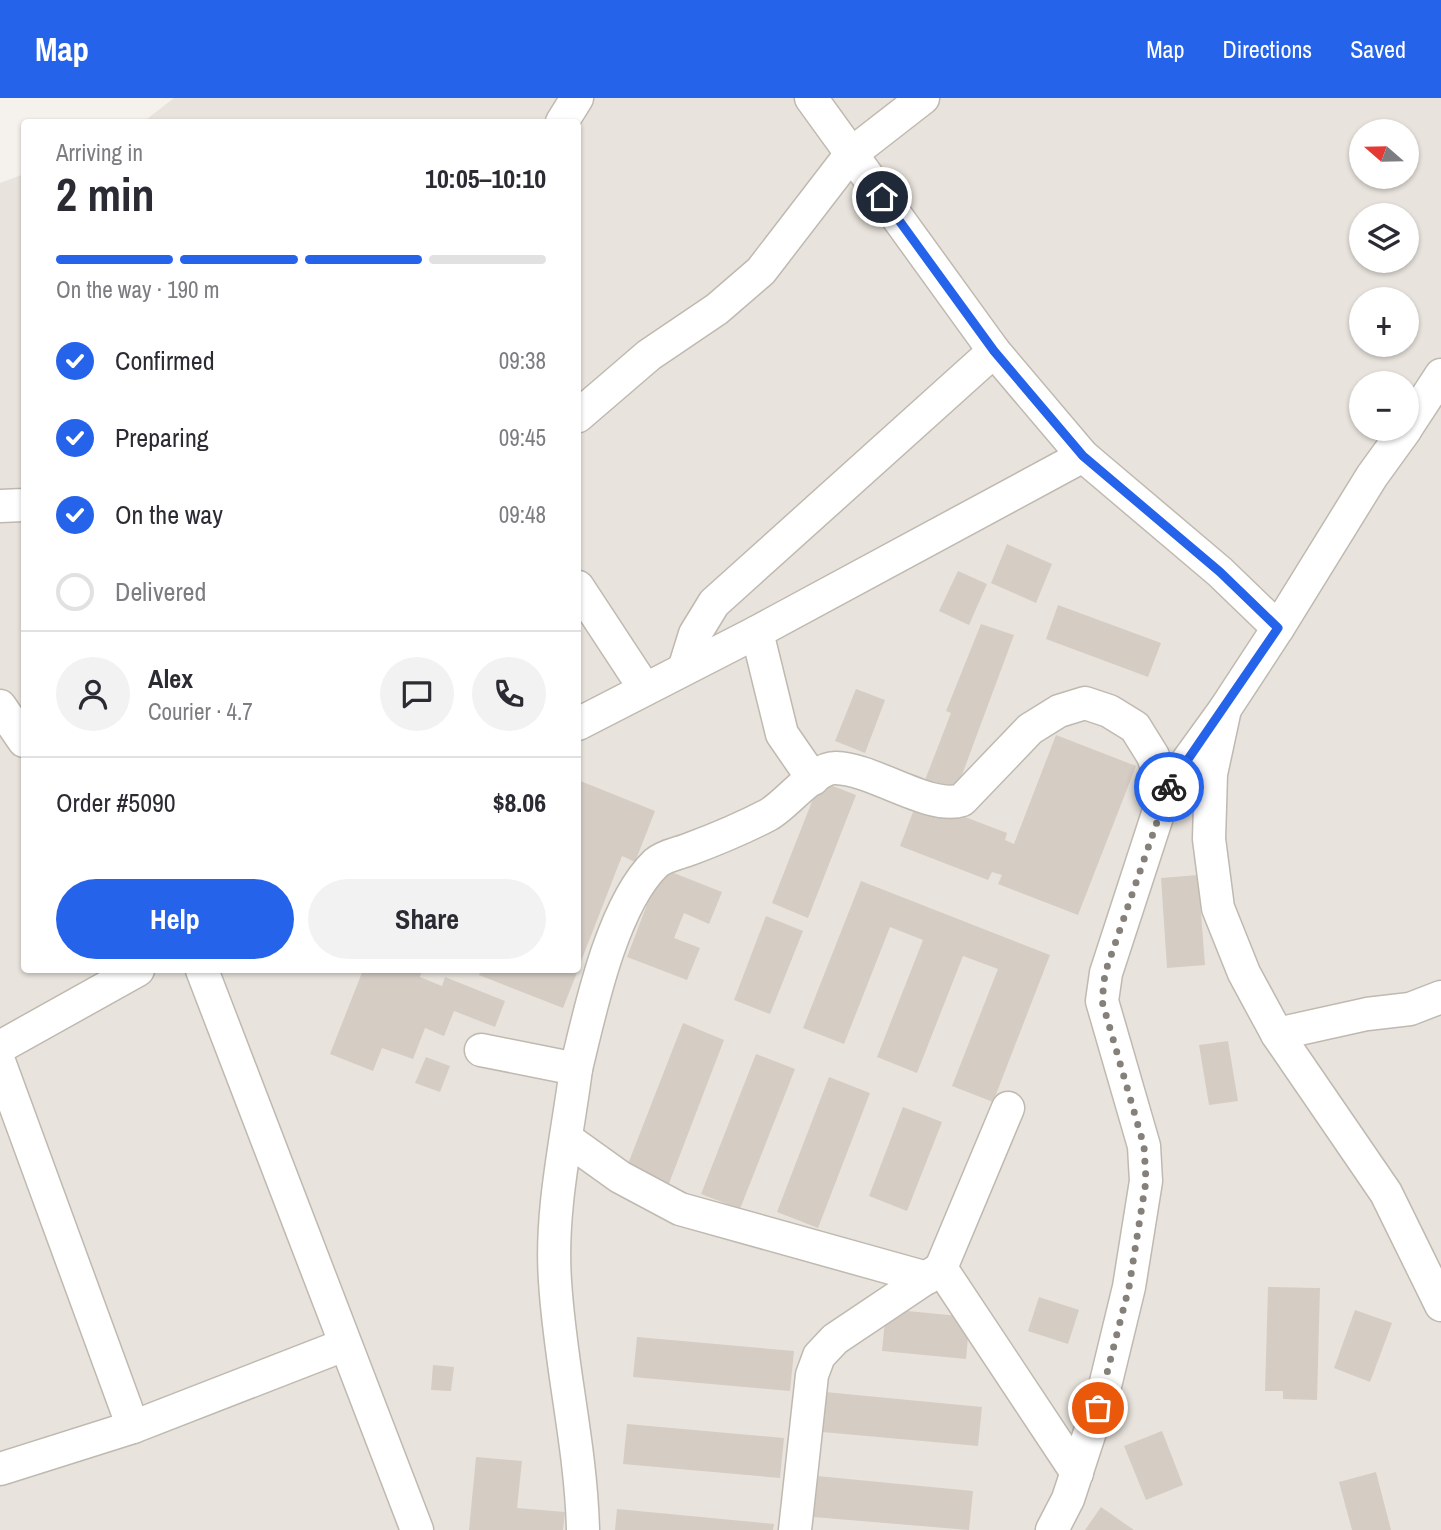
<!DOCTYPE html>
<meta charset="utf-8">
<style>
:root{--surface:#fff;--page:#f2f2f3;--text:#2b2b33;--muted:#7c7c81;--line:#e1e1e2;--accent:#2563eb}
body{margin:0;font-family:"Archivo Narrow",sans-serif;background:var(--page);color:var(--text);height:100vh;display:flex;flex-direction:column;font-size:26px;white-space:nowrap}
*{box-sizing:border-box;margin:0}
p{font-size:23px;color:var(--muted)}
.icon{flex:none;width:38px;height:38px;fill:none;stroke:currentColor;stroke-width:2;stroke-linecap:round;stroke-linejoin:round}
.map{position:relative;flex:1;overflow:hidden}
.sheet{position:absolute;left:21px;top:21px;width:560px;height:854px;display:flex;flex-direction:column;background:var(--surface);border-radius:7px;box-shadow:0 2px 5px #0004}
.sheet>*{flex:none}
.needle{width:46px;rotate:290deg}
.buttons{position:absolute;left:1349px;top:21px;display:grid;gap:14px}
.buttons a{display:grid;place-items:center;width:70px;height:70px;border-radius:50%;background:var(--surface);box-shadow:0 2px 5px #0004;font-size:35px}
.pin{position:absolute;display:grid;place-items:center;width:60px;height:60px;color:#fff;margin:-30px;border:4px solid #fff;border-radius:50%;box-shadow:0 2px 7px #0007}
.courier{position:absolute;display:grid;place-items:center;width:70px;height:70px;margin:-35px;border:5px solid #2563eb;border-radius:50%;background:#fff;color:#222;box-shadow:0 2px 9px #0007}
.overview em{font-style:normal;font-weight:800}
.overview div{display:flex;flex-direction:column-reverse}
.overview{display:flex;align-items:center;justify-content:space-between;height:119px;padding:0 35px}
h1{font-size:46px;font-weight:800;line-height:52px}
.bar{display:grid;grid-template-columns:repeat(4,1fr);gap:10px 7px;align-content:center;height:84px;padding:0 35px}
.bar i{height:9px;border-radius:5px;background:var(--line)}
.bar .selected{background:var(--accent)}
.bar p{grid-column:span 4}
.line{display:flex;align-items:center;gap:18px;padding:0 35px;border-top:2px solid var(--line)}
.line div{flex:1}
.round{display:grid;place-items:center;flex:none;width:74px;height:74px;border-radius:37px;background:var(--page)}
ol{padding:0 35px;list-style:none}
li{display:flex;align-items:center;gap:21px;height:77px}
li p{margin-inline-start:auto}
li .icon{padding:7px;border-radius:50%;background:var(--accent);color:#fff;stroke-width:4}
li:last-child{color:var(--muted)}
li i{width:38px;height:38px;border:4px solid var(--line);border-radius:50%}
.button{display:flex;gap:14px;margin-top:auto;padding:14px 35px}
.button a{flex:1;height:80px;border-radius:42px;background:var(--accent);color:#fff;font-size:28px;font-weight:800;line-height:80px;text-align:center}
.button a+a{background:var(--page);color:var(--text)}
header{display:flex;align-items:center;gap:42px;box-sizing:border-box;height:98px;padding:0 35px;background:var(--accent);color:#fff}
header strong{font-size:33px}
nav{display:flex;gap:38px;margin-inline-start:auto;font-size:24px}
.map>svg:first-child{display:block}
</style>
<header>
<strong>Map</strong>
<nav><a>Map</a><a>Directions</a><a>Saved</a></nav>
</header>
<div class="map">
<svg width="1441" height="1432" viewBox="0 0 1441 1432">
<rect width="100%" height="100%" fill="#f5f2ed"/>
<path fill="#e8e3dc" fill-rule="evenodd" d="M174,0H1441V1432H0V85L24,76V872H578V24H143ZM1362,33H1407V79H1362ZM1362,117H1407V163H1362ZM1362,201H1407V247H1362ZM1362,285H1407V331H1362Z"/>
<g fill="#d5cdc4">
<path d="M1007,446L1052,466L1036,505L991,485Z"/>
<path d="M958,473L987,486L969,527L939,513Z"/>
<path d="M1058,507L1161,545L1148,579L1046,541Z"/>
<path d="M981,526L1014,537L956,693L925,682L951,615L946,613Z"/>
<path d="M856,591L885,602L865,655L835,643Z"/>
<path d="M1056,637L1136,668L1078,817L998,786L1002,777L992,774L988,782L900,748L918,701L1007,735L1005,742L1014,746Z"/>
<path d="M578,682L655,713L635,764L622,758L578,871Z"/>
<path d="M820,683L856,697L808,820L772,805Z"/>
<path d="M661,770L722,794L709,826L684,815L674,840L700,850L687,882L627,859Z"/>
<path d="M1198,777L1205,867L1167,870L1161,780Z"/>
<path d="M861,783L1050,857L993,1004L952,988L998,871L963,858L917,975L877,959L923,842L890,829L844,946L803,930Z"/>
<path d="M766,818L803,833L770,916L734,902Z"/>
<path d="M363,872H422L420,879L442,888L445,879L505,903L495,929L454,913L444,938L425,930L413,961L382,950L373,973L330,956Z"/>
<path d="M481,872H578L563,910L479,877Z"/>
<path d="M683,925L724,942L668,1088L626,1071Z"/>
<path d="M1228,943L1238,1003L1209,1007L1199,947Z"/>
<path d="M756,956L795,971L740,1111L701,1096Z"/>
<path d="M426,959L450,968L440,994L415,985Z"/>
<path d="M829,979L870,995L818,1130L777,1114Z"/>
<path d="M903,1009L942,1024L907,1113L869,1098Z"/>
<path d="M1268,1189L1320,1190L1317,1302L1283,1301V1293H1265Z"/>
<path d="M1039,1199L1079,1212L1068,1246L1028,1233Z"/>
<path d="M886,1211L970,1219L966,1261L882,1253Z"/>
<path d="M1355,1212L1392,1225L1370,1284L1334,1270Z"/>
<path d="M637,1239L794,1253L790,1293L633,1279Z"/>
<path d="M433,1267L454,1269L451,1293L431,1292Z"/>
<path d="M825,1294L982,1309L978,1348L822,1334Z"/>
<path d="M627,1326L784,1340L780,1380L623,1366Z"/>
<path d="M1162,1333L1183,1387L1146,1402L1124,1348Z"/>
<path d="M476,1359L522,1363L517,1410L565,1414L563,1432H469Z"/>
<path d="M1376,1374L1391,1432H1352L1339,1384Z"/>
<path d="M817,1378L973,1393L969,1432L813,1419Z"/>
<path d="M1101,1409L1134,1432H1085Z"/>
<path d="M617,1411L774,1426L773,1432H615Z"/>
</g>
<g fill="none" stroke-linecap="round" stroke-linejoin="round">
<g stroke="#bfb9b0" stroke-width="35">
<g id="street">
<path d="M811,0L994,253L1083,358L1220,474L1278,530L1372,378L1406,331"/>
<path d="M562,24L577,0"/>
<path d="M578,318L649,257L717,211L761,173L851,56L923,0"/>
<path d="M1407,329L1441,277"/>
<path d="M0,408L24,407"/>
<path d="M578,489L645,591"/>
<path d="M1278,530L1225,611L1211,676L1209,741L1218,810L1244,875L1277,936L1386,1095L1441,1207"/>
<path d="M757,534L782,636L813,681"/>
<path d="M685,568L695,536L714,505L994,253"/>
<path d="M0,608L24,643"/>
<path d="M578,626L757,534L1083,358"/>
<path d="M202,872L417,1432"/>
<path d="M1277,936L1367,916L1410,911L1441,899"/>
<path d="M0,949L138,872"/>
<path d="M481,952L576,971C567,1041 550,1112 555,1183C560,1267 581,1348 583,1432"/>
<path d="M0,966L133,1329"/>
<path d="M576,971C590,913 612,807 656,765C664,758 680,755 690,751C717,741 743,730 768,717C788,706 814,669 836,670C874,671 930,713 962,702L1030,631L1059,613L1085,605L1109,613L1135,629L1153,658L1165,694"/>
<path d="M1008,1010L941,1170L1077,1375"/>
<path d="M567,1041L620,1079L680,1111L927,1180"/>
<path d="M0,1371L133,1329L344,1247"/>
<path d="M795,1432L812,1277L819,1258L835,1241L938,1172"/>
<path d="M1052,1432L1068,1401L1105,1288L1129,1189L1146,1083L1144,1048L1102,903L1106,875L1165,694L1225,611"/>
</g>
</g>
<use href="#street" stroke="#fff" stroke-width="32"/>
</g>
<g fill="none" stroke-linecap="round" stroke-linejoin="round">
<path stroke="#858079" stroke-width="7" stroke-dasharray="0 12.6" d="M1098,1310L1129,1189L1146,1083L1144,1048L1102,903L1105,875L1169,689"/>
<path stroke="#2563eb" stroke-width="9" d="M882,99L994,253L1083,358L1220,474L1278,530L1169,689"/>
</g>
</svg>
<div class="buttons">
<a><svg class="needle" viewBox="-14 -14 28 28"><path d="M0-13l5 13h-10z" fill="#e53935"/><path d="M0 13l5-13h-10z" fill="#7c7c81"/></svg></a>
<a><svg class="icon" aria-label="layers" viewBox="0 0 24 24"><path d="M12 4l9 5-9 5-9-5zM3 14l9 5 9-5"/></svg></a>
<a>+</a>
<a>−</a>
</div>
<div class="pin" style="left:1098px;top:1310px;background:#ea580c"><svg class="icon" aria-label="bag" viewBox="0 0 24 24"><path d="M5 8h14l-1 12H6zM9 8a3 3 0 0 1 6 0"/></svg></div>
<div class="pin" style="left:882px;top:99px;background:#1f2937"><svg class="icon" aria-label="home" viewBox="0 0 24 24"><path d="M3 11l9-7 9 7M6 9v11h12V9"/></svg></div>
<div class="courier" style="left:1169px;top:689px"><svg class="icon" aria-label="bike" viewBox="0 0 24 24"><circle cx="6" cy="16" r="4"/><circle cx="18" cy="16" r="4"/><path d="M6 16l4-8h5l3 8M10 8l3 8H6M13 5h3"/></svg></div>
<section class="sheet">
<div class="overview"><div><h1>2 min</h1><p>Arriving in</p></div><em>10:05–10:10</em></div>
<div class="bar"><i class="selected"></i><i class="selected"></i><i class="selected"></i><i></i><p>On the way · 190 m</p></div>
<ol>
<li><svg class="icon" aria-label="check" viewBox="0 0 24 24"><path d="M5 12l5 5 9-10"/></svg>Confirmed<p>09:38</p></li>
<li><svg class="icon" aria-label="check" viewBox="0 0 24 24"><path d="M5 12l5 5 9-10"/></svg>Preparing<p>09:45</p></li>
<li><svg class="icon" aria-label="check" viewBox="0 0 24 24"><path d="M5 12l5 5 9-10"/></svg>On the way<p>09:48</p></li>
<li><i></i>Delivered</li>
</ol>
<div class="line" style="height:126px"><a class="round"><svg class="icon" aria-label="person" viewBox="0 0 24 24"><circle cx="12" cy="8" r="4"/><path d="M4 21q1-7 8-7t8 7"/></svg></a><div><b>Alex</b><p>Courier · 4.7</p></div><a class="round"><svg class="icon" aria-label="chat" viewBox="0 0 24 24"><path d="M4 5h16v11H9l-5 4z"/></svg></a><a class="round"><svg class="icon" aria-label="phone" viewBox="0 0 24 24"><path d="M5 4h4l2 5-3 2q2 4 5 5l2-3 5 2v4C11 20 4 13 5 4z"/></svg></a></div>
<div class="line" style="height:91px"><div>Order #5090</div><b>$8.06</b></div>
<div class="button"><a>Help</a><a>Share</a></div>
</section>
</div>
